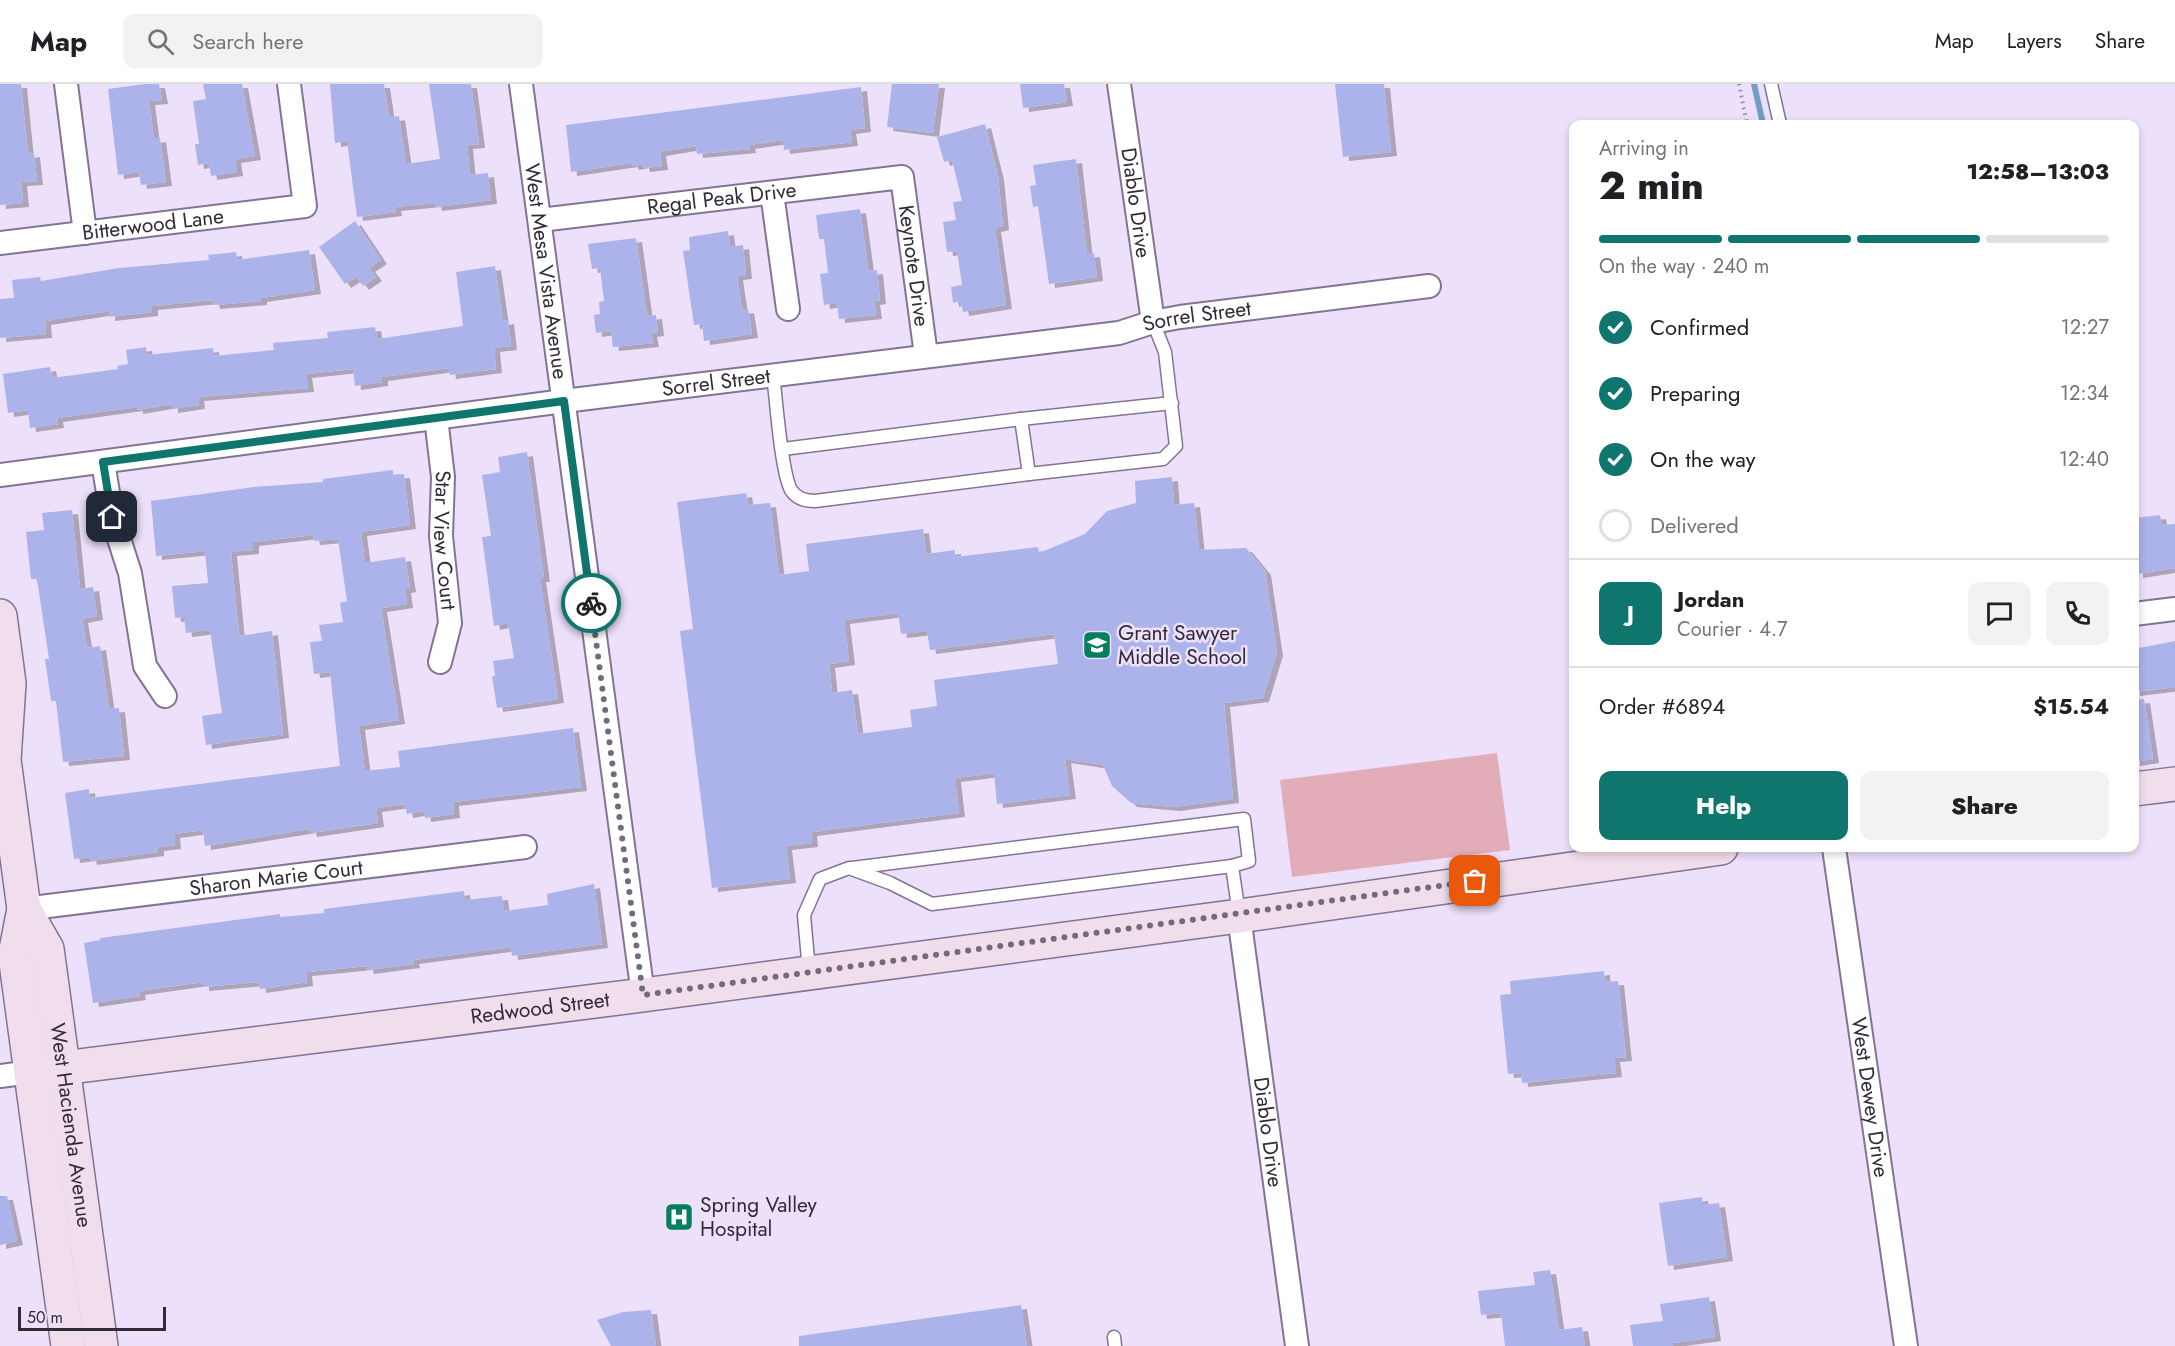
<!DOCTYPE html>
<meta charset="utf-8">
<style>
:root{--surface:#fff;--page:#f2f2f2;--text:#202124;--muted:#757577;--line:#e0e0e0;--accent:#0f766e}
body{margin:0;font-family:Jost,sans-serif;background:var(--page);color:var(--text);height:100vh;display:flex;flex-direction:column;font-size:22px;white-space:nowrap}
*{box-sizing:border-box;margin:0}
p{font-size:20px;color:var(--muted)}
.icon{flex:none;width:33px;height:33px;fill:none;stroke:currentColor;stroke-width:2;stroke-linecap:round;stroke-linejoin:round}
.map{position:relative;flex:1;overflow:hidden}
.details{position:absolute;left:1569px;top:36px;width:570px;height:732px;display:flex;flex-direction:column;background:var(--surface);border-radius:12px;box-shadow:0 3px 9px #0003}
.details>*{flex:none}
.scale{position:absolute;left:18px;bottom:15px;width:148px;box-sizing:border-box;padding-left:6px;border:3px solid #312b38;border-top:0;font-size:16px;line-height:21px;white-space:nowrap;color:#312b38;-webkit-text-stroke:4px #ede0fb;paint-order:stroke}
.pin{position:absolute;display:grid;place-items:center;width:51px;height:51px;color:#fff;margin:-26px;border-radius:12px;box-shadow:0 3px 9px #0006}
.courier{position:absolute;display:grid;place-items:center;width:60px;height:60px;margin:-30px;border:4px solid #0f766e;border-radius:50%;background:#fff;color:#222;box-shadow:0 2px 8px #0007}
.overview em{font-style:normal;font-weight:800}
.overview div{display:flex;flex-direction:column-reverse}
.overview{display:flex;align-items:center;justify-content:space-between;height:102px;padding:0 30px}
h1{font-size:39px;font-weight:800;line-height:45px}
.bar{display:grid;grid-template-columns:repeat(4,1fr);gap:9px 6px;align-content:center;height:72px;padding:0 30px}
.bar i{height:8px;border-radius:4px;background:var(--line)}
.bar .active{background:var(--accent)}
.bar p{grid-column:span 4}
.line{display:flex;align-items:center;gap:15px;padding:0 30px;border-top:2px solid var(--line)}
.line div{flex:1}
.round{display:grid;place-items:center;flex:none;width:63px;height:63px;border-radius:12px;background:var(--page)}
ol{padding:0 30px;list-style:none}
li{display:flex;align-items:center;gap:18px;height:66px}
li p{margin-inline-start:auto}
li .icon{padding:6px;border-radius:50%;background:var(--accent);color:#fff;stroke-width:4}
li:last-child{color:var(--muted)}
li i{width:33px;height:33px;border:3px solid var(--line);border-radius:50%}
.button{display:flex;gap:12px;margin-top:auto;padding:12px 30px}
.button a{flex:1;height:69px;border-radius:12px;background:var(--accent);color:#fff;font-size:24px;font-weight:800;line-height:69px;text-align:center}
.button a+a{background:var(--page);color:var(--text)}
header{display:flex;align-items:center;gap:36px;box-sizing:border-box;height:84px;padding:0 30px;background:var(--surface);border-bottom:2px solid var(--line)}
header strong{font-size:28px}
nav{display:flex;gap:33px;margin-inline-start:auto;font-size:21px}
.search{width:420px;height:54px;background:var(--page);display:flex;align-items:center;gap:15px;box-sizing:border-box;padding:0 21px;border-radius:12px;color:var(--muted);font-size:22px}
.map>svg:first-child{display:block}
</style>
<header>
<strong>Map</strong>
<div class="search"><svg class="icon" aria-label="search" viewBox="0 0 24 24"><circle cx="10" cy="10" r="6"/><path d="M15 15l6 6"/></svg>Search here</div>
<nav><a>Map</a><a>Layers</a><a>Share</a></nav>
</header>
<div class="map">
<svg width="2175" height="1262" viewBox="0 0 2175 1262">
<defs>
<filter id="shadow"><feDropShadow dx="6" dy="4" stdDeviation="0" flood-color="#0004"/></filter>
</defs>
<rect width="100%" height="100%" fill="#ede0fb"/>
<path fill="#e2adb9" d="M1497,669L1510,766L1292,793L1280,696Z"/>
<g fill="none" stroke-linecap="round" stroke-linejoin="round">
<path stroke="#739cc9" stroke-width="6" d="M1754,0L1763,40"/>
</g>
<g fill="#acb3eb" fill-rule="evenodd" filter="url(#shadow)">
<path d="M0,0H21L28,70L34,69L37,97L21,98L23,119L0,121Z"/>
<path d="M145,0H159L162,16L149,17L154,55L160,54L166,98L141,101L139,88L118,91L108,5Z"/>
<path d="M203,0H242L255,72L235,75L237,88L211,92L209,79L198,81L195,60H199L193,17L206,15Z"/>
<path d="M330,0H384L389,34L399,32L406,80L440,75L429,0H471L479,60L467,61L470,91L488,89L491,116L436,123L435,119L395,123L396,128L357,133L347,57L335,59Z"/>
<path d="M892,0H939L933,49L887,43Z"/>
<path d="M1020,0H1064L1067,18L1023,24Z"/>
<path d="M1335,0H1384L1391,68L1343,73Z"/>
<path d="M861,3L865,44L850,46L852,58L784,66L783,56L749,61L750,65L697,70L696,62L660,68L662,82L644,84L643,80L633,82L632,79L571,88L566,41Z"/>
<path d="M985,40L998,92L1003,142L995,144L1006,221L963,228L961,217L953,219L951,203L962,201L957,167L947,168L943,138L956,136L953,118L962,117L952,76L944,78L937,53Z"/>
<path d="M1076,75L1087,170L1094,169L1097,193L1049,200L1038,122L1033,123L1030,102L1036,101L1033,81Z"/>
<path d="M860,125L868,184L869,187L877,186L880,216L874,217L876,231L839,235L837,219L824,221L820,190L828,189L824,155H819L816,131Z"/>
<path d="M355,137L381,176L369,184L376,193L363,202L356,193L345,200L319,163Z"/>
<path d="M728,147L730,163L743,161L746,191L737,192L742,226L748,225L752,250L704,257L702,240L694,241L683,167L690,166L689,153Z"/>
<path d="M636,154L647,232L656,231L658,248L651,249L653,259L613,263L611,247L596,249L594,231L600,230L599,218L604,217L600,184L592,185L588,160Z"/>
<path d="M309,166L315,206L261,214V217L214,221L213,216L152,222V228L109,233V227L45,237L46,250L0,254V215L14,214L12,196L40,193L41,197L119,184L209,176L208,171L236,168L237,176Z"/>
<path d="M495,182L503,237L508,236L511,262L494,264L496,285L450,291L449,284L382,293V298L355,302L353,285L306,290L308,304L198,313L199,321L172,325V320L137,326V323L57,334L58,340L30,344L28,326L8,329L3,290L50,283L52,294L118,285L117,282L128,280L126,266L146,263L147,271L213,264L214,272L274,266L273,259L328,254L327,248L375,243L377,255L463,242L456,188Z"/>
<path d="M527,368L544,494H540L558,615L497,624L492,592H495L493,577L514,574L508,539L494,542L482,453L491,452L482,391L500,388L498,373Z"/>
<path d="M393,386V391L404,390L410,441L361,448L365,479L405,473L410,504L405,505L407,520L381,524L399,636L359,642L365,687L400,683L398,667L573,644L581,703L453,718L454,730L425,734L424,727L407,730L405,720L376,724L378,739L311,749L310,745L205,762L203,746L174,750L175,761L158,763V768L91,777L90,773L74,775L65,709L89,705L90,714L340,682L330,588L314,590L310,558L322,557L319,541L343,538L340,519L347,517L338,455L314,457L313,451L253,458V466L231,468L239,552L272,547L283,650L206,661L202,632L222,629L210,546L186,549L184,533L175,534L172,502L208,499L205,467L156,472L151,417L254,403L323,398V395Z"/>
<path d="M1172,393L1174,421L1194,419L1199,466L1246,464L1265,487L1277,568L1263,614L1224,619L1233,715L1174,723L1131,719L1112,702L1103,681L1065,675L1070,711L997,720L994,689L955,694L959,729L811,748L812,759L786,762L790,795L712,804L680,547L693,545L677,418L746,409L748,421L770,419L779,491L809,487L806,460L923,445L926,470L955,466V473L1038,463L1039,469L1085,450L1107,427L1136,419L1135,397ZM898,529L901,550L927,547L930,566L1054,550L1058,580L934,596L937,622L910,626L912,643L858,650L852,606L832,609L829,580L849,577L844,536Z"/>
<path d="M72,426L80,505L93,503L97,532L82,535L87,564L100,562L109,625L119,624L124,672L63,678L56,617H51L45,575H49L37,495H31L26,448L44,446L42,429Z"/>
<path d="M2160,431L2162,441L2175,440V484L2137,490L2134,434Z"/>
<path d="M2175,557V603L2134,608V565Z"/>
<path d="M2144,615L2153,675L2134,678V616Z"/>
<path d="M594,800L602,860L512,872L511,863L413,876L414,880L368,886L367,882L306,888L307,898L260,905L259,898L203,903V898L139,907L140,912L93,919L84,859L100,856V854L280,830V833L324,829V825L464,807L465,816L502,812L504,827L548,821L547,810Z"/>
<path d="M1604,887L1605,898L1618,897L1626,973L1614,974L1616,989L1522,999L1521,989L1508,990L1500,911L1511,910L1510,897Z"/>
<path d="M0,1112H7L17,1157L0,1161Z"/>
<path d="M1702,1113L1703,1121L1719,1119L1727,1173L1668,1182L1659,1119Z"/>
<path d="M1550,1186L1559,1246L1582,1243L1585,1262H1505L1501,1229L1481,1231L1478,1207L1535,1201L1533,1188Z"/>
<path d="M1709,1213L1715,1253L1673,1259V1262H1633L1630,1241L1663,1237L1660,1220Z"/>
<path d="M1021,1221L1027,1262H799V1252Z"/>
<path d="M651,1226L656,1262H611L597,1236L623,1228Z"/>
</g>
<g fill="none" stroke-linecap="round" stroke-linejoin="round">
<g stroke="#837493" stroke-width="15">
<g id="lane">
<path d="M1771,0L1780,40"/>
<path d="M773,290C776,314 781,388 791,406C796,414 805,417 815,417L1029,390L1021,335L783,365"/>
<path d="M1021,335L1172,319"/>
<path d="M1029,390L1163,375L1176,362L1165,268L1153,238"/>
<path d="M852,784L1244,735L1249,777L1232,782"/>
<path d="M809,887L804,831L820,795L849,784L890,799L932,820L1232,782L1239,830"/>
<path d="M1114,1253L1115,1262"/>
</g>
</g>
<g stroke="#837493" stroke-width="26">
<g id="street">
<path d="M66,0L85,149"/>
<path id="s1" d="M521,0L643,911"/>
<path id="s2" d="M1119,0L1153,238"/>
<path d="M772,109L788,225"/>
<path id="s3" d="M540,136L902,93L926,271"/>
<path id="s4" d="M0,159L305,122L289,0"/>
<path id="s5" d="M436,334L443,393L441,452L450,539L440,578"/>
<path d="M103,378L112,433L130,489L145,582L165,612"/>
<path id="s6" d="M0,391L564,317L1119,249L1153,238L1180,233L1429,202"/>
<path d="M2134,530L2175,525"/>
<path id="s7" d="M1834,764L1906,1262"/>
<path id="s8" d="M24,825L525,763"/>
<path id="s9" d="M1239,832L1297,1262"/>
<path d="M0,992L31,988"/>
</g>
</g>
<g stroke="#837493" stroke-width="36">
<g id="secondary">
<path d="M0,532L9,599L4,676L24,825L15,871L68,1262"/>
<path d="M2134,705L2175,700"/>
<path id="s10" d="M24,825L47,865L101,1262"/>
<path id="s11" d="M31,988L643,911L1239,832L1721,764"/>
</g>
</g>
<path stroke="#958ba0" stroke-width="4" stroke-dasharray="1.5 4.5" stroke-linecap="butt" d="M1739,0L1747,40"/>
<use href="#lane" stroke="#fff" stroke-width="12"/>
<use href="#street" stroke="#fff" stroke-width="22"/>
<use href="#secondary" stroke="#f0deec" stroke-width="33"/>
</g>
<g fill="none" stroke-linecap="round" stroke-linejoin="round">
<path stroke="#736a7c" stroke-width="6" stroke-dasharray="0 10.8" d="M591,519L643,911L1475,797"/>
<path stroke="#0f766e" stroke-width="8" d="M112,433L103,378L564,317L591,519"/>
</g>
<defs>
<g id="school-square" transform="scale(1.5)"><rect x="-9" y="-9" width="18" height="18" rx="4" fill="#047f5d" stroke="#ede0fb"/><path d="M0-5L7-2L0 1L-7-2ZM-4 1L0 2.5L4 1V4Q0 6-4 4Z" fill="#fff"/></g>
<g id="hospital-square" transform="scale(1.5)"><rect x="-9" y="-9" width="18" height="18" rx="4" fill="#047f5d" stroke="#ede0fb"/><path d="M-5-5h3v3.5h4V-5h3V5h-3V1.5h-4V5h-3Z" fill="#fff"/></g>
</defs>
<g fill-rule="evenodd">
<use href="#school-square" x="1097" y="561"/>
<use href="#hospital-square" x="679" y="1133"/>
</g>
<g text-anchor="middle" stroke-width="5" stroke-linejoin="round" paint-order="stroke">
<g font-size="21" fill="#312b38" stroke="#ede0fb">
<text dy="7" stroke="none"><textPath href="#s3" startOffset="183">Regal Peak Drive</textPath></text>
<text dy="7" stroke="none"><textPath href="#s2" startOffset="120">Diablo Drive</textPath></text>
<text dy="7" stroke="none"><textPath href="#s4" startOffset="154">Bitterwood Lane</textPath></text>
<text dy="7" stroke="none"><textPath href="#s3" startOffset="454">Keynote Drive</textPath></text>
<text dy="7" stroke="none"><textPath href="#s1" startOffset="189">West Mesa Vista Avenue</textPath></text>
<text dy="7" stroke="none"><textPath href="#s6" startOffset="1208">Sorrel Street</textPath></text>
<text dy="7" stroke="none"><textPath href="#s6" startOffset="722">Sorrel Street</textPath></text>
<text dy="7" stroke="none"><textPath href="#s5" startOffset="123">Star View Court</textPath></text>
<text dy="7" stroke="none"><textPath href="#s8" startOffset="254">Sharon Marie Court</textPath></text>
<text dy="7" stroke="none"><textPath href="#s11" startOffset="513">Redwood Street</textPath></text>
<text dy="7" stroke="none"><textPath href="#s7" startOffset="252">West Dewey Drive</textPath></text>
<text dy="7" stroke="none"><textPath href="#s10" startOffset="224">West Hacienda Avenue</textPath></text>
<text dy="7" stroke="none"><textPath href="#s9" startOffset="218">Diablo Drive</textPath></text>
</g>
<g font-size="21" fill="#312b38" stroke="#ede0fb" text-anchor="start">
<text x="1118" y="556">Grant Sawyer<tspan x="1118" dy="24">Middle School</tspan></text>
<text x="700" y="1128">Spring Valley<tspan x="700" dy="24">Hospital</tspan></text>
</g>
</g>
</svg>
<div class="scale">50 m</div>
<div class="pin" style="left:1475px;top:797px;background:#ea580c"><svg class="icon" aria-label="bag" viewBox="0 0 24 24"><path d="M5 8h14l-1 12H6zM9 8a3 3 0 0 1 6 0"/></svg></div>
<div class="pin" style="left:112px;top:433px;background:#1f2937"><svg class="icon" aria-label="home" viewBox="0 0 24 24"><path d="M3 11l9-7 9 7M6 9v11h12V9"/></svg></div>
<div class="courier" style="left:591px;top:519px"><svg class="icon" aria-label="bike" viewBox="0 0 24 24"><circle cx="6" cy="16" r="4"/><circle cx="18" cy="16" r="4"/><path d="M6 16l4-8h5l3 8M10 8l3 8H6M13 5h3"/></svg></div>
<section class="details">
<div class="overview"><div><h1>2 min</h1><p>Arriving in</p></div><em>12:58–13:03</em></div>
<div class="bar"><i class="active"></i><i class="active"></i><i class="active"></i><i></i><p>On the way · 240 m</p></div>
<ol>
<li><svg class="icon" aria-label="check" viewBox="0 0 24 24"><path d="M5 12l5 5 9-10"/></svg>Confirmed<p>12:27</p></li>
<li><svg class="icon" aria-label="check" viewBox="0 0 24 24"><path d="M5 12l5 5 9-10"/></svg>Preparing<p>12:34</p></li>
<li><svg class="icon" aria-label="check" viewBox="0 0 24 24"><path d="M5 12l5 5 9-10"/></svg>On the way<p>12:40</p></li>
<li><i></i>Delivered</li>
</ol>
<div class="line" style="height:108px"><b class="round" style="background:var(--accent);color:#fff">J</b><div><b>Jordan</b><p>Courier · 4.7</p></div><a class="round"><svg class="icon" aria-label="chat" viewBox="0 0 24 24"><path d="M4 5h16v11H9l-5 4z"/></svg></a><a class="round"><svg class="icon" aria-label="phone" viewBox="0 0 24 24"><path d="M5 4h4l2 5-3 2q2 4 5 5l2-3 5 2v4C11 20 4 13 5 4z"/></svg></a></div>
<div class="line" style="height:78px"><div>Order #6894</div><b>$15.54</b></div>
<div class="button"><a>Help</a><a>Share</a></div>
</section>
</div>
